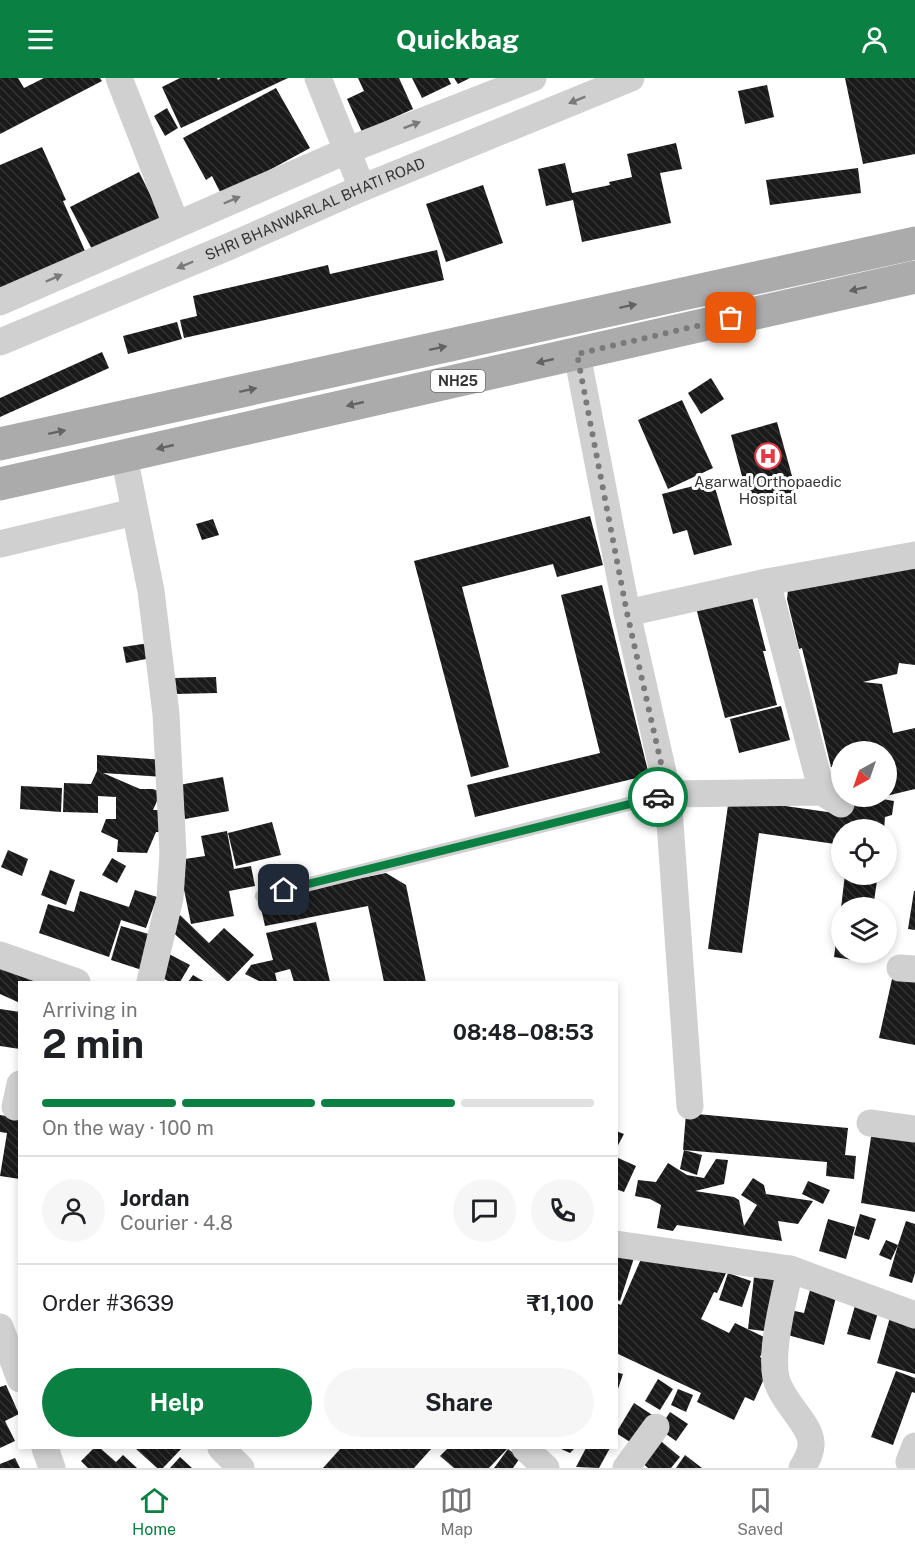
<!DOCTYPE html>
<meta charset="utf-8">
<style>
:root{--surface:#fff;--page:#f6f6f6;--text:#202124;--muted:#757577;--line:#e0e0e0;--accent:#0b8043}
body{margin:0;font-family:"Public Sans",sans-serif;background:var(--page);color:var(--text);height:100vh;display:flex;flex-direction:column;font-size:22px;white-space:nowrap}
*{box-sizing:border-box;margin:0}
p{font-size:20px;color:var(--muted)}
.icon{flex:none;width:33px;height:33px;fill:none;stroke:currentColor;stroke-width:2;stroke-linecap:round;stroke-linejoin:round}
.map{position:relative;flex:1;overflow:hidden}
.details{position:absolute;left:18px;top:903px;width:600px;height:468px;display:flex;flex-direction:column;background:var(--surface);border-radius:0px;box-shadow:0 3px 9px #0003}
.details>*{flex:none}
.needle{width:39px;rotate:220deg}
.fabs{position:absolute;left:831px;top:663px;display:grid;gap:12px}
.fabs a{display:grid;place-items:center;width:66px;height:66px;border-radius:50%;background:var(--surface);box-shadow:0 3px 9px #0003;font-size:30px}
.pin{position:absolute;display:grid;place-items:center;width:51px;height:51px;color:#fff;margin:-26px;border-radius:12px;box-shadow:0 3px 9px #0006}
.courier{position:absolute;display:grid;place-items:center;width:60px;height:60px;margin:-30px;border:4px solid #0b8043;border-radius:50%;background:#fff;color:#222;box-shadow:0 2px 8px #0007}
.headline em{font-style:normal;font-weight:700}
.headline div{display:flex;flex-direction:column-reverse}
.headline{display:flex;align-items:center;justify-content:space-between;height:102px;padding:0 24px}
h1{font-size:39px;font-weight:700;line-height:45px}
.bar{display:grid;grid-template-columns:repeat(4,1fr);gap:9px 6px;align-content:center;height:72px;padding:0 24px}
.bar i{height:8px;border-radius:4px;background:var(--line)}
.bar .selected{background:var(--accent)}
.bar p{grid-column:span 4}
.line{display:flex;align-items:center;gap:15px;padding:0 24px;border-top:2px solid var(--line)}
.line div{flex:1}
.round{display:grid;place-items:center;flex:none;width:63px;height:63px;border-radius:32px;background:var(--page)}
.primary-button{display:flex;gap:12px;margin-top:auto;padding:12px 24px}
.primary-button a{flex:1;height:69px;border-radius:36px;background:var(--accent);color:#fff;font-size:24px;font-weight:700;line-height:69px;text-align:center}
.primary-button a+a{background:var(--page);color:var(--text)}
header{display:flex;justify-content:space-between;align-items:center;height:78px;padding:0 24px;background:var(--accent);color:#fff;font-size:27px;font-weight:700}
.tab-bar{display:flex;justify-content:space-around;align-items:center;height:84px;border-top:2px solid var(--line);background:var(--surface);font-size:16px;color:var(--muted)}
.tab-bar a{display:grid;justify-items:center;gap:3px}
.tab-bar .selected{color:var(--accent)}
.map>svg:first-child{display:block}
</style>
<header><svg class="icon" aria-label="menu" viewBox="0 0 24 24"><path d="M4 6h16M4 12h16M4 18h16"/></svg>Quickbag<svg class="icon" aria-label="person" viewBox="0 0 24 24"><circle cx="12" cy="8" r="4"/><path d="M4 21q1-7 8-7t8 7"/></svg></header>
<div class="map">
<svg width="915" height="1390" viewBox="0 0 915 1390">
<defs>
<pattern id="building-back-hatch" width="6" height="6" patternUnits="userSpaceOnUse" patternTransform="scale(1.5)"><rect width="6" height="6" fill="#1a1a1a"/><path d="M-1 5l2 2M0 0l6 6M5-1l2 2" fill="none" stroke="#333"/></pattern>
</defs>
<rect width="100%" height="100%" fill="#fff"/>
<g fill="url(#building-back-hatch)">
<path d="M0,0H18L24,10L44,0H100L102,3L0,56Z"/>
<path d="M180,0H217L218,2L221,0H288L181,50L162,9Z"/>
<path d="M358,0H399L413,31L362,54L347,21L364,13Z"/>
<path d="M412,0H448L451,6L422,20Z"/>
<path d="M454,0H470L458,6Z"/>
<path d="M845,0H915V76L863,86Z"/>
<path d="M767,7L774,39L745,46L738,13Z"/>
<path d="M276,10L310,70L222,118L212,98L206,102L183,60Z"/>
<path d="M167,30L178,50L165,58L154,38Z"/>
<path d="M676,65L682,91L660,95L671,145L582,164L573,122L546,128L538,91L565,85L572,115L610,107L609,104L632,99L627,76Z"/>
<path d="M42,69L66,122L63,123L85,173L0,210V87Z"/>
<path d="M858,90L861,115L770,127L766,102Z"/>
<path d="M139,94L162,140L94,175L70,129Z"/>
<path d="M483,107L503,165L446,184L426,126Z"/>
<path d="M437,172L444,202L184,260L180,242L197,238L193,218L328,187L330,196Z"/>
<path d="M177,244L182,261L128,276L123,258Z"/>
<path d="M102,274L109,290L0,339V320Z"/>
<path d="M711,300L724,321L701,336L688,315Z"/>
<path d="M682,322L713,390L668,411L638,342Z"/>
<path d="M777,344L797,416L750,428L731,357Z"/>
<path d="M713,403L732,467L694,477L687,452L673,456L662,416Z"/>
<path d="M590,438L603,487L557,499L553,486L462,509L509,689L471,699L414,483Z"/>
<path d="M213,441L219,457L202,462L196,446Z"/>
<path d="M915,482V587L899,585L897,596L863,604L882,606L893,655L915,650V711L886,718V674H842V690L831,689L802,570L799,571L787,521L788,512Z"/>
<path d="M602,507L649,697L475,739L467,707L600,675L561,517Z"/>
<path d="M750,511L766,573H763L777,627L725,640L695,526Z"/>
<path d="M149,565L151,580L126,585L123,569Z"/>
<path d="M216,599L217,615L175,616V600Z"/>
<path d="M781,628L790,662L739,675L730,641Z"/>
<path d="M97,677L164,682V699L103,695L140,711H153L161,714L153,732H167V754H156L147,775L117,774L118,762L101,754L106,741H116V719L98,718V735L63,734L64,705L91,706L97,693Z"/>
<path d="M223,699L229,733L185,741L179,707Z"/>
<path d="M21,708L62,710L61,734L20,731Z"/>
<path d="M851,718H880L876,720L894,723L892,737L885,739L884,752H842V767L759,755L742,875L708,871L729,720L849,737Z"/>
<path d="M272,744L281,777L236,788L228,755Z"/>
<path d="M227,753L234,791L251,788L255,808L229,813L234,838L191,846L178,782L205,778L201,758Z"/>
<path d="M8,772L28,781L22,798L1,789Z"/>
<path d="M112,780L126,788L117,805L102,797Z"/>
<path d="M50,792L75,802L66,827L41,817Z"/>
<path d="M386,795L406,807L426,904H384L368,828L265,848L259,821Z"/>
<path d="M845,796H878L873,830H841Z"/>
<path d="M135,812L157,819L146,850L121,842L109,879L39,855L48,826L74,834L80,813L129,829Z"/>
<path d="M914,813H915V852L908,851Z"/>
<path d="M840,833L842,874H867L866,884L834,879Z"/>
<path d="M180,837L209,865L224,850L254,877L228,904L168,850Z"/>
<path d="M316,844L330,904H294L290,891L275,895L277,904H261L245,896L251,887L273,882L266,855Z"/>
<path d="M121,848L152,857L142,892L111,882Z"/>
<path d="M167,875L190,887L180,904H170L155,896Z"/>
<path d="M0,880L36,897L33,904H20V925L0,916Z"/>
<path d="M894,892L915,897V967L879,960Z"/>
<path d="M193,897L205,904H188Z"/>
<path d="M0,931L20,934V971L0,968Z"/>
<path d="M686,1035L848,1050L845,1077L856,1078L854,1101L826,1098L827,1084L683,1072Z"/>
<path d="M0,1037L20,1040V1101L0,1098L7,1055L0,1054Z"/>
<path d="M616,1053L624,1056L616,1071Z"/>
<path d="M872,1053L915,1060V1134L861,1125Z"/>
<path d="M684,1072L702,1077L697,1097L680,1091Z"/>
<path d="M616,1079L636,1088L624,1114L616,1111Z"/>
<path d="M716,1081L728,1082L724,1106L695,1113L734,1119L739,1122L744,1148L757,1127L741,1117L753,1100L764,1107L766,1116L813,1123L798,1146L778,1143L782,1163L677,1147L673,1153L657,1150L661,1127L650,1121L635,1118L638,1102L656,1104L668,1085L687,1097L704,1100Z"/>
<path d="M808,1103L830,1112L823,1126L802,1116Z"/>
<path d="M860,1136L876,1141L869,1162L854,1157Z"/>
<path d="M828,1141L855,1149L846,1181L819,1173Z"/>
<path d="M906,1143L915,1146V1195L912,1205L889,1198L898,1167L891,1182L879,1177L886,1162L898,1167Z"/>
<path d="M616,1176L634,1180L620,1223L616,1222Z"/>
<path d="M641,1181L727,1193L717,1215L714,1214L701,1241L729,1255L735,1245L768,1261L760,1279L770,1287L754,1323L745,1319L734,1342L697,1324L701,1315L616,1275V1225L621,1227Z"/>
<path d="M728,1195L751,1203L742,1229L719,1222Z"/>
<path d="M754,1199L778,1202L771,1254L748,1251Z"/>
<path d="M810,1212L836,1219L824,1267L784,1256L790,1232L804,1235Z"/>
<path d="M856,1224L879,1231L870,1262L847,1256Z"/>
<path d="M891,1236L915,1243V1296L877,1285Z"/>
<path d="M896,1293L915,1300V1315L912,1314L893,1367L871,1359Z"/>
<path d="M616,1294L623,1296L617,1314H616Z"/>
<path d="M658,1301L673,1311L660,1332L645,1323Z"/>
<path d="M6,1307L19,1336L5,1343L15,1363L0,1370V1309Z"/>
<path d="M678,1311L693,1317L686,1334L671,1327Z"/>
<path d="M634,1325L657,1340L638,1369L616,1355Z"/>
<path d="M670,1334L688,1346L676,1363L659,1351Z"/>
<path d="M656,1359L680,1379L671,1390H648L637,1380Z"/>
<path d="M94,1370H100L116,1384L123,1377L137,1390H88L81,1383Z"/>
<path d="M135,1370H182L163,1390H157Z"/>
<path d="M341,1370H432L414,1390H323Z"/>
<path d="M448,1370H508L489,1390H454L440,1378Z"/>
<path d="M559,1370H575L570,1375Z"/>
<path d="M586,1370H610L599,1390L576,1389Z"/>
<path d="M508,1371L520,1380L513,1390H494Z"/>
<path d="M685,1377L702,1390H676Z"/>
<path d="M180,1379L192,1390H170Z"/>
<path d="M15,1380L20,1390H0V1386Z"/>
</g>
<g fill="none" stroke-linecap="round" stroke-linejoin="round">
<path stroke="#d0d0d0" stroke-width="14" d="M262,818L668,716"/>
<g stroke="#d0d0d0" stroke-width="27">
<path d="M119,0L176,146"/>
<path d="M318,0L362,110"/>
<path d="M0,224L346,73L533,0"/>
<path id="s1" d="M0,264L228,169L362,110L631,0"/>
<path d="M577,276L627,535L767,504L915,477"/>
<path d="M124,378L151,513L166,636L173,775L170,820L150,904"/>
<path d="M0,466L134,434"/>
<path d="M767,504L822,714"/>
<path d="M627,535L668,716L822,714L841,726"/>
<path d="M668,716L690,1028"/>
<path d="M0,877L77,904"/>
<path d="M900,890L915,891"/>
<path d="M15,1029L20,1006"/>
<path d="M870,1045L915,1051"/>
<path d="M616,1166L790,1191L915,1237"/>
<path d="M790,1191C784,1221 770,1271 776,1300C782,1324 810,1346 811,1364C812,1373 807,1382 802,1390"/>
<path d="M0,1249L20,1301"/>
<path d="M45,1370L52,1390"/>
<path d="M221,1370L241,1390"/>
<path d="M525,1370L546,1390"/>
<path d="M909,1384L915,1368"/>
<path d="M626,1390L656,1349"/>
</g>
<g stroke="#ababab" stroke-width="33">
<path d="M0,366L915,165"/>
<path d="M0,406L915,199"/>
</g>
</g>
<defs><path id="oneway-solid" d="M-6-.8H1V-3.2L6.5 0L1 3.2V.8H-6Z" transform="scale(1.5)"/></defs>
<g fill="#7a7a7a">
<use href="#oneway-solid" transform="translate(577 22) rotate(158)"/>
<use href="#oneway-solid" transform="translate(412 47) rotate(-21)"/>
<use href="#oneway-solid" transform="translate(232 122) rotate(-23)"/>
<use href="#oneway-solid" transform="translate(185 187) rotate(157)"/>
<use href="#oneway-solid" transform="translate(54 200) rotate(-24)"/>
</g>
<g fill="#636363">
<use href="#oneway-solid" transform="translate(858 211) rotate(167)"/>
<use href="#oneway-solid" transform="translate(628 228) rotate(-12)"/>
<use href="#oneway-solid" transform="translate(438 270) rotate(-12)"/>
<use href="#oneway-solid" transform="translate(545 283) rotate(167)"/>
<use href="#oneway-solid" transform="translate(248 312) rotate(-12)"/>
<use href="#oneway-solid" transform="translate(355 326) rotate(167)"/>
<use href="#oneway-solid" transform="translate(57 354) rotate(-12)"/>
<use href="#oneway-solid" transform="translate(165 369) rotate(167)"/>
</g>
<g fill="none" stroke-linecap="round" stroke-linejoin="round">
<path stroke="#7a7a7a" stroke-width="6" stroke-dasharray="0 10.8" d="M658,719L668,716L627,535L577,276L731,240"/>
<path stroke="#0b8043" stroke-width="8" d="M284,812L658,719"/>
</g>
<defs>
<g id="hospital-ring" transform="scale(1.35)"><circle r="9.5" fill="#fff" stroke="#e63946" stroke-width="1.5"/><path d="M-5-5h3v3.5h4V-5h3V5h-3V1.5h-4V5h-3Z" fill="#e63946"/></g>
</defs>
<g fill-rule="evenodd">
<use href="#hospital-ring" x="768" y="378"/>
</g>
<g text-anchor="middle" stroke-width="6" stroke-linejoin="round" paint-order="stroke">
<rect fill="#fff" stroke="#707070" stroke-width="1.5" x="431" y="292" width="54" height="22" rx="4.5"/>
<g font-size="14" font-weight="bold" fill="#333">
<text x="458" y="308">NH25</text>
</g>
<g font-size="15" fill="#333" stroke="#fff">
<text dy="5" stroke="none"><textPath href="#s1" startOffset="342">SHRI BHANWARLAL BHATI ROAD</textPath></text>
</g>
<g font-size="15" fill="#333" stroke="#fff">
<text x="768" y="409">Agarwal Orthopaedic<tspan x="768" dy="17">Hospital</tspan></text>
</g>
</g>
</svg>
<div class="fabs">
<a><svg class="needle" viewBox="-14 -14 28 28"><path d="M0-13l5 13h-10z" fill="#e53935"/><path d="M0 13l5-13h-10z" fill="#757577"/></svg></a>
<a><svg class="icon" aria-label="locate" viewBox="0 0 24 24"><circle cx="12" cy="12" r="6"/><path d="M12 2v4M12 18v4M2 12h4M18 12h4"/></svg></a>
<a><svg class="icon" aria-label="layers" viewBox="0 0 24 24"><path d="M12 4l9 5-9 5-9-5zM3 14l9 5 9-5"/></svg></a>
</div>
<div class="pin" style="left:731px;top:240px;background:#ea580c"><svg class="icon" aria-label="bag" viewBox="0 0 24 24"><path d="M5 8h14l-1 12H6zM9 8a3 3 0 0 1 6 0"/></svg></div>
<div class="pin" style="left:284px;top:812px;background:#1f2937"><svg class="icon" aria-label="home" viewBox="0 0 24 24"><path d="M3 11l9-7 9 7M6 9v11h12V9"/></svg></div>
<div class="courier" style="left:658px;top:719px"><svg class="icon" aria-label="car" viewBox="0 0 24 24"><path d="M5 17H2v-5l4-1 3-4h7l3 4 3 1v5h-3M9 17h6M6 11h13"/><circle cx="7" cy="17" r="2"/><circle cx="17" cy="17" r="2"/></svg></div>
<section class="details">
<div class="headline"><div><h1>2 min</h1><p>Arriving in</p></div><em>08:48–08:53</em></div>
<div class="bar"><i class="selected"></i><i class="selected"></i><i class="selected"></i><i></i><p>On the way · 100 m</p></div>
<div class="line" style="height:108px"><a class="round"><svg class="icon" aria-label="person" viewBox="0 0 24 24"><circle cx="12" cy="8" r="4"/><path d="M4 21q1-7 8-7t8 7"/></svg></a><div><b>Jordan</b><p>Courier · 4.8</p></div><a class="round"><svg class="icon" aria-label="chat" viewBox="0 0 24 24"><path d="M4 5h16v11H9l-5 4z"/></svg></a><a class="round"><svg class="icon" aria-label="phone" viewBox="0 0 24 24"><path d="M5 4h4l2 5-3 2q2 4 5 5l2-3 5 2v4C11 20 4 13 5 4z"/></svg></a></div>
<div class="line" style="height:78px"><div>Order #3639</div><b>₹1,100</b></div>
<div class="primary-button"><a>Help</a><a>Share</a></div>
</section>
</div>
<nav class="tab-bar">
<a class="selected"><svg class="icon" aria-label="home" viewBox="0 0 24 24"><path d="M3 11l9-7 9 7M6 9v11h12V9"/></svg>Home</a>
<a><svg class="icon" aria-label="map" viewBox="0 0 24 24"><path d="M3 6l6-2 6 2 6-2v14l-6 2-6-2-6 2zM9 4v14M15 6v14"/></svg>Map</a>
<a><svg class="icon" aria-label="saved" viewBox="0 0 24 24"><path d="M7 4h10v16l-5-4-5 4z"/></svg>Saved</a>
</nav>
